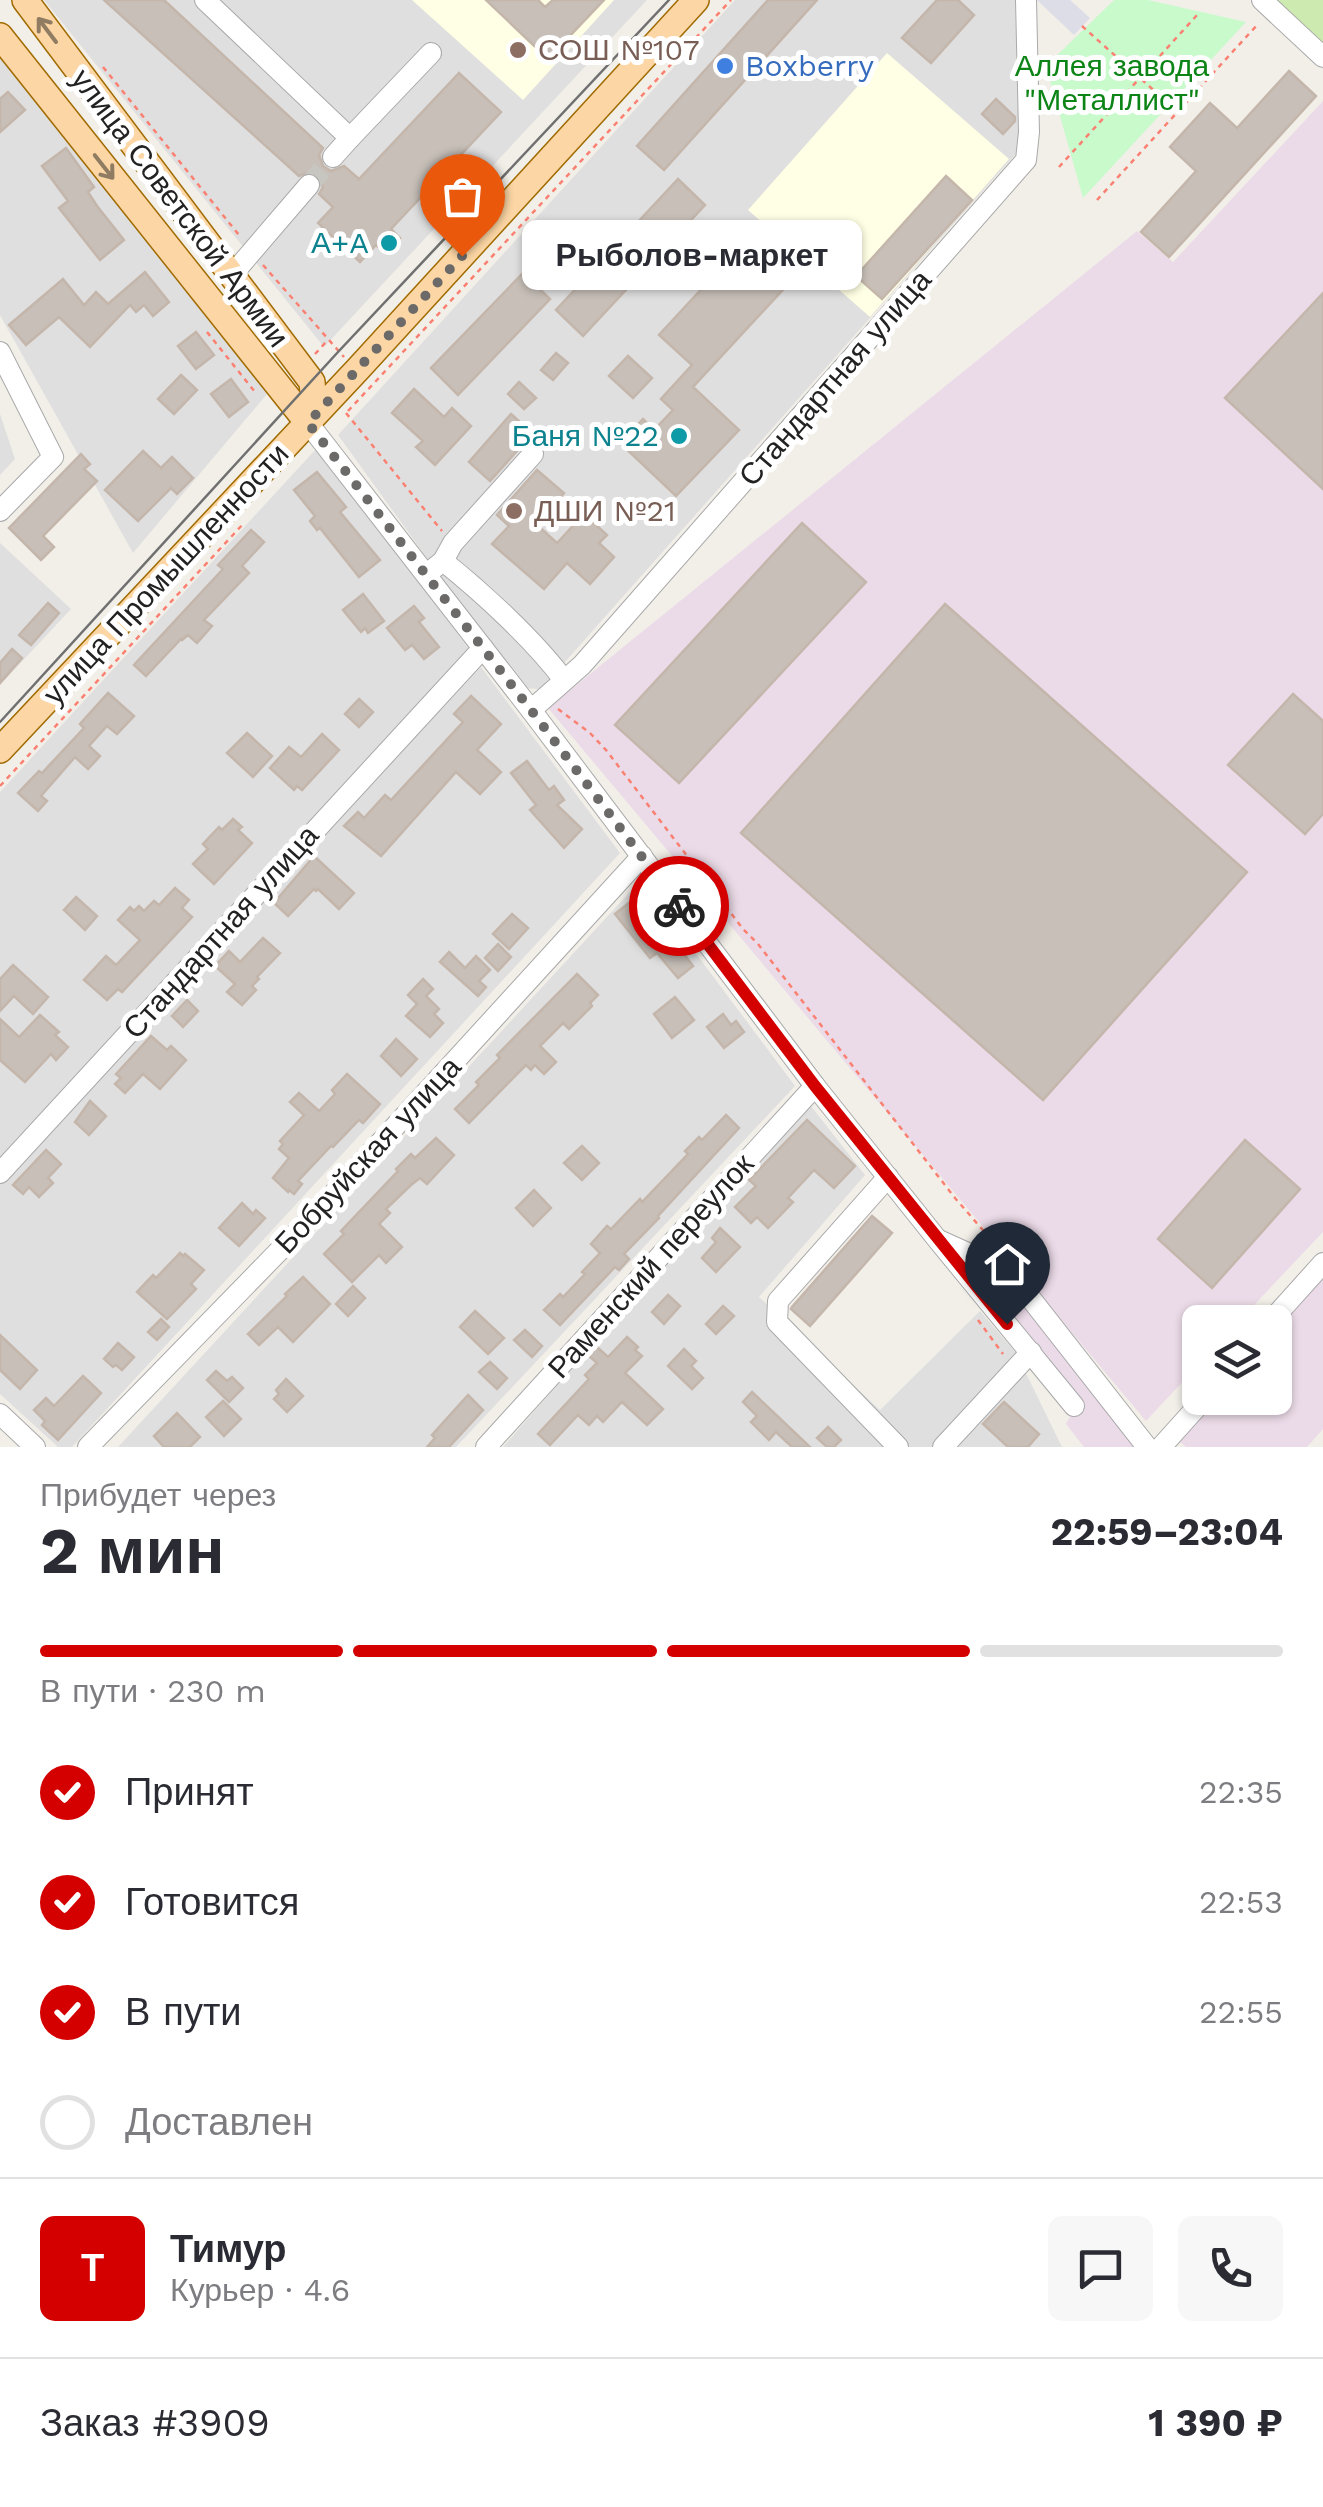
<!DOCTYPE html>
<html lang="ru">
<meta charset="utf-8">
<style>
:root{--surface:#fff;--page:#f7f7f7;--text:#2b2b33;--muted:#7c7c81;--line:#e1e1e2;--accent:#d40000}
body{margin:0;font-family:"Work Sans",sans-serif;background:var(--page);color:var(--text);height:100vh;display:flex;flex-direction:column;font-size:38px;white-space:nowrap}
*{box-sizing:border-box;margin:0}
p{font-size:32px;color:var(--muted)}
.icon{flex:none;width:55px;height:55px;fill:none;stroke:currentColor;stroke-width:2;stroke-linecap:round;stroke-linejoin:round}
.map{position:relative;height:1447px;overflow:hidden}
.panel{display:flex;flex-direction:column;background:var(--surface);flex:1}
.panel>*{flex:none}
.fabs{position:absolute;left:1182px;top:1305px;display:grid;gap:20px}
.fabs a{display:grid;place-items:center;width:110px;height:110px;border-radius:15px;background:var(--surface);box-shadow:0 2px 8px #0004;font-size:50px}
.pin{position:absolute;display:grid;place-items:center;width:85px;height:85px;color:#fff;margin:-102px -42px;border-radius:50% 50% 50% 0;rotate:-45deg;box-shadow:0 0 10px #0007}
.pin .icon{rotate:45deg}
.courier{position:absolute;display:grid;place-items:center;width:100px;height:100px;margin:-50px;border:8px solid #d40000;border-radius:50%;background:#fff;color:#222;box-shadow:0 2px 12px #0007}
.bubble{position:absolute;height:70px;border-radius:15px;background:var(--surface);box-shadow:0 2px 8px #0004;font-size:32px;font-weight:700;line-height:70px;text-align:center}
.head em{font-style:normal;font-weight:700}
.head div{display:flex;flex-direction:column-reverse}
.head{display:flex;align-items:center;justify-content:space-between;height:170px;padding:0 40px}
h1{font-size:65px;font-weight:700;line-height:75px}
.bar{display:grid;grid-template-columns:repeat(4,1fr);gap:15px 10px;align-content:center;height:120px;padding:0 40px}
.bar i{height:12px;border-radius:8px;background:var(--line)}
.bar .selected{background:var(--accent)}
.bar p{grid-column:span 4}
.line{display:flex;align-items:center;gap:25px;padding:0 40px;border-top:2px solid var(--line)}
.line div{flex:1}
.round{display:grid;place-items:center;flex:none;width:105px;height:105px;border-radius:15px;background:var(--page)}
ol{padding:0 40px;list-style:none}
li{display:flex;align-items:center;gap:30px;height:110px}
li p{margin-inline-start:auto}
li .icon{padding:10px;border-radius:50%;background:var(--accent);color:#fff;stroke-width:4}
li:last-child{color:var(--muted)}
li i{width:55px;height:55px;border:5px solid var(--line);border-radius:50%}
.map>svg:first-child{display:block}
</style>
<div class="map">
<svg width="1323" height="1447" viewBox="0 0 1323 1447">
<rect width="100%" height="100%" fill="#f2efe9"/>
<g fill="#e0dfdf">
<path d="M44,0H647L324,347Z"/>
<path d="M735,0H1015L1019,150L541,689L521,688L338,435Z"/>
<path d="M0,45L267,394L133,553L0,315Z"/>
<path d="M0,414L15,459L0,475Z"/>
<path d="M317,448L469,649L0,1165V792Z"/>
<path d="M0,543L71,609L0,685Z"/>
<path d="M481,667L620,853L72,1447H58L0,1394V1179Z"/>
<path d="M641,880L795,1086L456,1447H118Z"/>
<path d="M807,1101L865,1175L759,1297L880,1410L980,1311L1016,1353L1062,1447H503Z"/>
</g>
<g fill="#ebdbe8">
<path d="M1323,101V1232L1238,1322H1200V1363L1146,1421L548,708L1137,231L1173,262Z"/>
<path d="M986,1269L999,1272L1134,1447H1084L1066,1424L1076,1406L976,1278Z"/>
<path d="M1323,1278V1429L1307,1447H1186L1180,1442L1218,1398H1275V1333Z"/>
</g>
<g fill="#ffffe5">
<path d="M412,0H614L523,100Z"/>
<path d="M887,53L1009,159L870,317L748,210Z"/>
</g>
<path fill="#cdebb0" d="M1275,0H1323V45Z"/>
<path fill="#c8facc" d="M1114,0H1148L1246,22L1083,198L1046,66Z"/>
<path fill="#dddde8" d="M1037,0H1070L1090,18L1074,35Z"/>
<g fill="#c7bfb8" stroke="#c4b6ab" stroke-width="2.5">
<path d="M104,0H164L323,148L319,155L323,166L331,171L344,166L359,179L459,73L501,112L391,229L400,238L385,253L376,245L360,262L318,223L333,207L319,194L323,187L319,175L311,171L299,176Z"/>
<path d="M486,0H538L545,7L553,0H604L548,59Z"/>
<path d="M768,0H817L664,170L637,146Z"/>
<path d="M937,0H958L974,15L931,63L902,38Z"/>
<path d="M1289,71L1316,96L1169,257L1141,232L1196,171L1170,147L1210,103L1237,128Z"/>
<path d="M8,92L25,110L0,132V99Z"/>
<path d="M996,99L1015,117V121L1003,134L982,114Z"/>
<path d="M66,148L94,187L88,192L97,206L124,240L100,260L59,208L68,201L42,166Z"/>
<path d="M946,176L972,200L882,299L856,276Z"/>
<path d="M678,179L705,205L583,336L556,310Z"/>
<path d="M758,228L802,269L693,387L739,430L676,496L620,443L643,419L654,430L673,410L661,399L692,365L659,335Z"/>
<path d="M145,272L169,302L153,316L144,305L136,312L130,305L90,347L59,317L26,345L9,325L63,279L84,305L96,292L108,304Z"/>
<path d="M523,273L550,299L458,395L431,368Z"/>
<path d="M1323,293V489L1225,398Z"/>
<path d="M196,332L214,355L196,369L178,346Z"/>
<path d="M556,353L568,363L553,380L541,370Z"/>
<path d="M628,356L652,378L633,398L609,376Z"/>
<path d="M181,375L197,390L174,414L158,399Z"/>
<path d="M231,379L248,402L229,417L211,394Z"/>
<path d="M519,382L536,398L524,409L508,394Z"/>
<path d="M414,389L444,417L452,408L471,426L435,465L416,447L423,441L392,413Z"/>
<path d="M511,414L529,430L513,448L517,451L490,481L469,462Z"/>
<path d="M143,451L161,468L172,457L193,478L177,494L171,488L138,521L105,490Z"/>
<path d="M81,454L90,464L84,469L97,481L43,536L54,547L41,560L9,528Z"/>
<path d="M537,470L564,493L536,524L557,543L584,514L607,535L599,543L614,557L590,584L567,563L544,589L492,544L509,526L497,515Z"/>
<path d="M317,472L346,507L340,512L380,560L359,577L320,528L317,530L310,521L315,516L294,490Z"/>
<path d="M802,523L866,582L679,783L615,725Z"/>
<path d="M251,530L264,542L242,566L249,573L204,620L212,626L197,643L188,635L182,640L181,639L146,676L134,665L223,569L218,565Z"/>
<path d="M363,594L384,621L368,633L365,628L361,632L343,610Z"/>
<path d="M48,603L59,613L31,645L19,635Z"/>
<path d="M945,604L1247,872L1043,1100L741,833Z"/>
<path d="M414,606L424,618L419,622L439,647L424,659L412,645L405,650L387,628Z"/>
<path d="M12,649L22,658L0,683V663Z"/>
<path d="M108,693L134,716L117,734L107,726L89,746L100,756L88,769L75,757L41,796L47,801L38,811L18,793L39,771L42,773L84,728L80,724Z"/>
<path d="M1293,694L1323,721V814L1305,834L1228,765Z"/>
<path d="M471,696L501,724L477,750L501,772L480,794L456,772L381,856L344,826L358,812L364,818L385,795L391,800L463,722L454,714Z"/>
<path d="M359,699L373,712L359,727L345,714Z"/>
<path d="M247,733L272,756L253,777L227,753Z"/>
<path d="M322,734L339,750L302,790L297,786L294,790L270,768L289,747L301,757Z"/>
<path d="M527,761L549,790L554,786L564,800L557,805L582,829L564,848L530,810L536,805L511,773Z"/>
<path d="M233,819L242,827L238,830L252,843L214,884L193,864L208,849L203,844L219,827L222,830Z"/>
<path d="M314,856L354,893L339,909L318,889L316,891L314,889L288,916L274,903Z"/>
<path d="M175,888L189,900L182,908L192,917L122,992L118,989L107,1000L84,980L106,956L116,965L140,940L118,920L130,907L134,911L139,906L144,911L154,901L159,905Z"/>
<path d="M76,897L97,916L85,930L64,910Z"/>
<path d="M635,898L676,953L680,949L693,966L678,978L657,953L650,958L615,914Z"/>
<path d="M512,914L528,928L509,949L493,934Z"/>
<path d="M263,938L280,953L257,977L259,979L252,986L256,990L242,1005L227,992L235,984L215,966L229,951L240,962Z"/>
<path d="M498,944L511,957L498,971L485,958Z"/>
<path d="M449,952L465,968L476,956L490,970L479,981L486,987L478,996L440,962Z"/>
<path d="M13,965L48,997L33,1014L14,996L0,1011V979Z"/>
<path d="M577,974L598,995L590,1003L592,1006L569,1029L563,1023L540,1046L556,1062L544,1074L535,1065L531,1070L526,1065L469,1123L455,1109L479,1085L476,1082L500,1058L497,1055Z"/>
<path d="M423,979L433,989L426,996L439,1009L434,1014L443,1023L430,1037L406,1016L417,1004L408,995Z"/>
<path d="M675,997L694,1020L672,1038L654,1014Z"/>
<path d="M187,1000L198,1011L183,1027L172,1016Z"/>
<path d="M723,1014L731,1025L736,1021L744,1032L724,1048L707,1027Z"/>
<path d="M40,1015L59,1032L55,1035L68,1047L56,1060L51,1054L25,1082L0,1060V1019L19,1037Z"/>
<path d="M151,1036L167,1050L171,1046L186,1060L160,1089L143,1074L125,1093L115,1084L121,1078L116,1074Z"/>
<path d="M396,1039L417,1059L401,1076L381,1056Z"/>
<path d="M347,1074L380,1104L363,1123L359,1120L333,1147L331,1146L298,1181L302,1184L294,1194L289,1190L288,1192L273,1178L289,1158L279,1149L283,1144L280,1141L304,1115L290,1102L299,1093L319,1111L335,1094L332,1090Z"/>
<path d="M90,1101L106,1116L89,1135L75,1122Z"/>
<path d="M726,1115L739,1128L658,1216L659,1218L624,1254L629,1259L619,1270L615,1267L560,1325L544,1310L560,1294L563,1297L585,1274L582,1272L600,1253L591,1244L607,1226L611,1229L640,1199L642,1202L688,1154L685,1151L699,1137L702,1140Z"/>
<path d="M807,1120L855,1166L834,1188L814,1170L788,1198L793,1202L768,1228L757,1217L751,1223L735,1207L756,1186L749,1180Z"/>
<path d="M436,1138L454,1155L427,1184L420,1178L411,1185L386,1209L390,1213L379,1224L402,1247L386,1263L379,1255L352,1282L324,1254L344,1234L341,1231L398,1171L396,1169L411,1154L415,1158Z"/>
<path d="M1245,1140L1300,1189L1212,1288L1158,1239Z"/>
<path d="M582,1146L599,1163L582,1180L564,1163Z"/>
<path d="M46,1150L61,1164L48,1178L53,1183L39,1197L29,1187L23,1194L13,1185Z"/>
<path d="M534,1190L551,1208L533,1226L516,1208Z"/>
<path d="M242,1203L253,1214L256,1210L265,1218L239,1246L219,1228Z"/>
<path d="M872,1216L892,1233L810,1326L791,1309L792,1307Z"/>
<path d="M720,1228L740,1247L716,1272L702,1258L716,1242L712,1238Z"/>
<path d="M180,1253L183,1256L185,1254L204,1270L191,1284L196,1289L167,1319L137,1292L153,1275L156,1278Z"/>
<path d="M303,1277L330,1304L293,1342L278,1327L259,1345L248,1334L287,1296L285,1294Z"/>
<path d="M353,1286L365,1298L348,1316L336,1304Z"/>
<path d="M668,1295L680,1306L664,1324L652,1312Z"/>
<path d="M723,1306L734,1316L716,1334L706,1324Z"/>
<path d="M475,1311L504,1338L488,1354L460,1327Z"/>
<path d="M161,1319L169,1327L157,1340L148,1332Z"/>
<path d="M525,1330L542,1346L532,1357L514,1340Z"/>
<path d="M0,1335L37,1370L20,1389L0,1370Z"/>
<path d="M627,1337L638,1347L635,1350L642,1356L625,1373L663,1409L647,1425L622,1402L603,1422L597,1416L589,1425L578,1415L550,1445L538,1434L589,1379L585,1375L597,1363L589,1356L597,1347L608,1357Z"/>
<path d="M118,1343L134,1357L122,1370L116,1365L113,1367L104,1359Z"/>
<path d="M684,1349L696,1361L691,1366L703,1378L692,1389L668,1366Z"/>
<path d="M490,1362L507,1378L497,1389L479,1372Z"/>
<path d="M216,1371L227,1381L232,1377L243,1388L229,1402L207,1380Z"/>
<path d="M83,1376L101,1393L58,1440L42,1425L45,1421L34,1410L46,1398L54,1406Z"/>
<path d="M286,1379L303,1396L287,1412L274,1399L279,1394L276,1390Z"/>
<path d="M752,1392L810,1447H792L776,1432L769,1440L751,1422L757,1416L743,1402Z"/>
<path d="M468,1395L483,1410L449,1447H427L435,1438L432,1435Z"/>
<path d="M223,1401L241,1419L224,1436L206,1417Z"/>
<path d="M1004,1402L1039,1434L1028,1447H1008L983,1424Z"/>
<path d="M177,1413L200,1437L190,1447H164L154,1436Z"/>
<path d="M828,1427L841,1440L834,1447H827L817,1438Z"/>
</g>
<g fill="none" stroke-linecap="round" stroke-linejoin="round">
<path stroke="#c8c6c1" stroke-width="20" stroke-dasharray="20 10" stroke-linecap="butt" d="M309,185L333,157"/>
<g stroke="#a9a9a9" stroke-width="22">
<g id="minor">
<path d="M205,0L350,138L333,157"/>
<path d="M1262,0L1323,57"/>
<path d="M350,138L431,53"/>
<path d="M231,276L309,185"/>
<path d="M0,352L53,457L0,511"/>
<path d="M308,423L531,710L815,1086L937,1239L1074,1406"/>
<path d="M443,561C483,593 533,639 564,680"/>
<path d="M433,569L443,561L453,543L533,454"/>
<path d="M531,710L582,665L1026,160L1029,132L1026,0"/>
<path d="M0,1173L483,648"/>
<path d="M888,1177L778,1301L777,1322L898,1447"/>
<path d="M941,1241L1010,1272L1147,1447"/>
<path d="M1270,1322L1323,1263"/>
<path d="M0,1414L35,1447"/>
<path d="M88,1447L317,1212L642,856"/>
<path d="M486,1447L815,1086"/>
<path d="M943,1447L1031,1352"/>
<path d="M1161,1447L1205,1398"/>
</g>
</g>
<g stroke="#a06b00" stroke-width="28">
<g id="major">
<path d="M25,0L312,382L313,393L308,423"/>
<path d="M0,36L308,423"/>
<path d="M0,750L358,369L696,0"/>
</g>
</g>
<g stroke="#fa8072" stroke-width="2.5" stroke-dasharray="5 5" stroke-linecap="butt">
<path d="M1082,26L1178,112"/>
<path d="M103,67L239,235"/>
<path d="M1059,167L1198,14"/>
<path d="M1097,200L1258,24"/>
<path d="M263,265L344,357"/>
<path d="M207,332L255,392"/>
<path d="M315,354L326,342"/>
<path d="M348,411L731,0"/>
<path d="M346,413L442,531"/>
<path d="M558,709L590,733L606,750L743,929L758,944L955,1198L995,1244"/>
<path d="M0,786L244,523"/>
<path d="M640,886L656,908"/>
<path d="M978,1320L1003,1354"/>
</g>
<use href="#minor" stroke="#fff" stroke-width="20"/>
<use href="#major" stroke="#fcd6a4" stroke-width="25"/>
<path stroke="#707070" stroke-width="2.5" d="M0,722L338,352L669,0"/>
</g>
<defs><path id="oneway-shaft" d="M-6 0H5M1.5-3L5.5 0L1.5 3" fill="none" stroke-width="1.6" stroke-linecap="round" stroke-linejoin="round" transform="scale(2.5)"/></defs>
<g stroke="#8f7c63">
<use href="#oneway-shaft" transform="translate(47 30) rotate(-127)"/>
<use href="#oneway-shaft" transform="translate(104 167) rotate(52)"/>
</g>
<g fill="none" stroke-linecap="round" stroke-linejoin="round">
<path stroke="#6b6a68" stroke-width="10" stroke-dasharray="0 18" d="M462,256L308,423L531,710L679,906"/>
<path stroke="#d40000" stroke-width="12" d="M679,906L815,1086L1007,1324"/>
</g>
<g fill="#8d6e63" stroke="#fff" stroke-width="4">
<circle cx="518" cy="50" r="10"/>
<circle cx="514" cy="511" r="10"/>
</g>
<circle fill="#3f7fe0" stroke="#fff" stroke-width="4" cx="725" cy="66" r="10"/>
<g fill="#0f9aa8" stroke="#fff" stroke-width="4">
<circle cx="389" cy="243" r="10"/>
<circle cx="679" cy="436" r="10"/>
</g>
<g text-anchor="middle" stroke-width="10" stroke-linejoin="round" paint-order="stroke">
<g font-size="30" fill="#785e54" stroke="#fff" text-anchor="start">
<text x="538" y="60">СОШ №107</text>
<text x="534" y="521">ДШИ №21</text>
</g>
<g font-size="30" fill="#366cbe" stroke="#fff" text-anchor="start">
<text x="745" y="76">Boxberry</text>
</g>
<g font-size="30" fill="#0c8416" stroke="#fff">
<text x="1112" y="76">Аллея завода<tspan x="1112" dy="34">"Металлист"</tspan></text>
</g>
<g font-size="30" fill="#222" stroke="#fff">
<text transform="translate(180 208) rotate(53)" y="10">улица Советской Армии</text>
<text transform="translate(835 378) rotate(-49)" y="10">Стандартная улица</text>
<text transform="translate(166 574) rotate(-47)" y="10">улица Промышленности</text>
<text transform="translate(221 932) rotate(-48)" y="10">Стандартная улица</text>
<text transform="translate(368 1155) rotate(-47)" y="10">Бобруйская улица</text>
<text transform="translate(651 1266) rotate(-48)" y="10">Раменский переулок</text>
</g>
<g font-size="30" fill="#0d838f" stroke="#fff" text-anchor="end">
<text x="369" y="253">А+A</text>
<text x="659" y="446">Баня №22</text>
</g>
</g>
</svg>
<div class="fabs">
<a><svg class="icon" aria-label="layers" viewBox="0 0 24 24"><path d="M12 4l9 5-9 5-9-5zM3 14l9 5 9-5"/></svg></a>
</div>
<div class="pin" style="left:462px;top:256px;background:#ea580c"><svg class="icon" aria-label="bag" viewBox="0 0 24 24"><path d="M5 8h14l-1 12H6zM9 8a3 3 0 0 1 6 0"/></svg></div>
<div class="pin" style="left:1007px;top:1324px;background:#1f2937"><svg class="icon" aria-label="home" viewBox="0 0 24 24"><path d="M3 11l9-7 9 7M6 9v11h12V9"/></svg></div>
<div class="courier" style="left:679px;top:906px"><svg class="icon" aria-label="bike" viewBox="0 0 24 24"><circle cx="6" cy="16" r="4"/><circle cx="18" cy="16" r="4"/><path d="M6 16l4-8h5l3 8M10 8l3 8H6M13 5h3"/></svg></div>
<div class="bubble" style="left:522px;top:220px;width:340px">Рыболов-маркет</div>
</div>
<section class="panel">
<div class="head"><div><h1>2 мин</h1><p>Прибудет через</p></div><em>22:59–23:04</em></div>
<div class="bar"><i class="selected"></i><i class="selected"></i><i class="selected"></i><i></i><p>В пути · 230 m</p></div>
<ol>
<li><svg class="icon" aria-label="check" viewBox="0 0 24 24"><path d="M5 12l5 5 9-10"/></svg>Принят<p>22:35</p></li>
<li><svg class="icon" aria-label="check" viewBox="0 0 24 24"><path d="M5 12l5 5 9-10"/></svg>Готовится<p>22:53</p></li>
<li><svg class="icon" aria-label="check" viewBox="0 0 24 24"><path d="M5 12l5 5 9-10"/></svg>В пути<p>22:55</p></li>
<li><i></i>Доставлен</li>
</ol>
<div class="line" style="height:180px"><b class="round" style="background:var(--accent);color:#fff">Т</b><div><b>Тимур</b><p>Курьер · 4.6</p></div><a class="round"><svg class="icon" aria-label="chat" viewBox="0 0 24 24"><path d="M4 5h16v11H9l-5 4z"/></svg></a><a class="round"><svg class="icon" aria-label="phone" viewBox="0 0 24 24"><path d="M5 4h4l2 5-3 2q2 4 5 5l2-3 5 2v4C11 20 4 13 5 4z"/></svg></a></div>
<div class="line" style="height:130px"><div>Заказ #3909</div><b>1 390 ₽</b></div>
</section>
